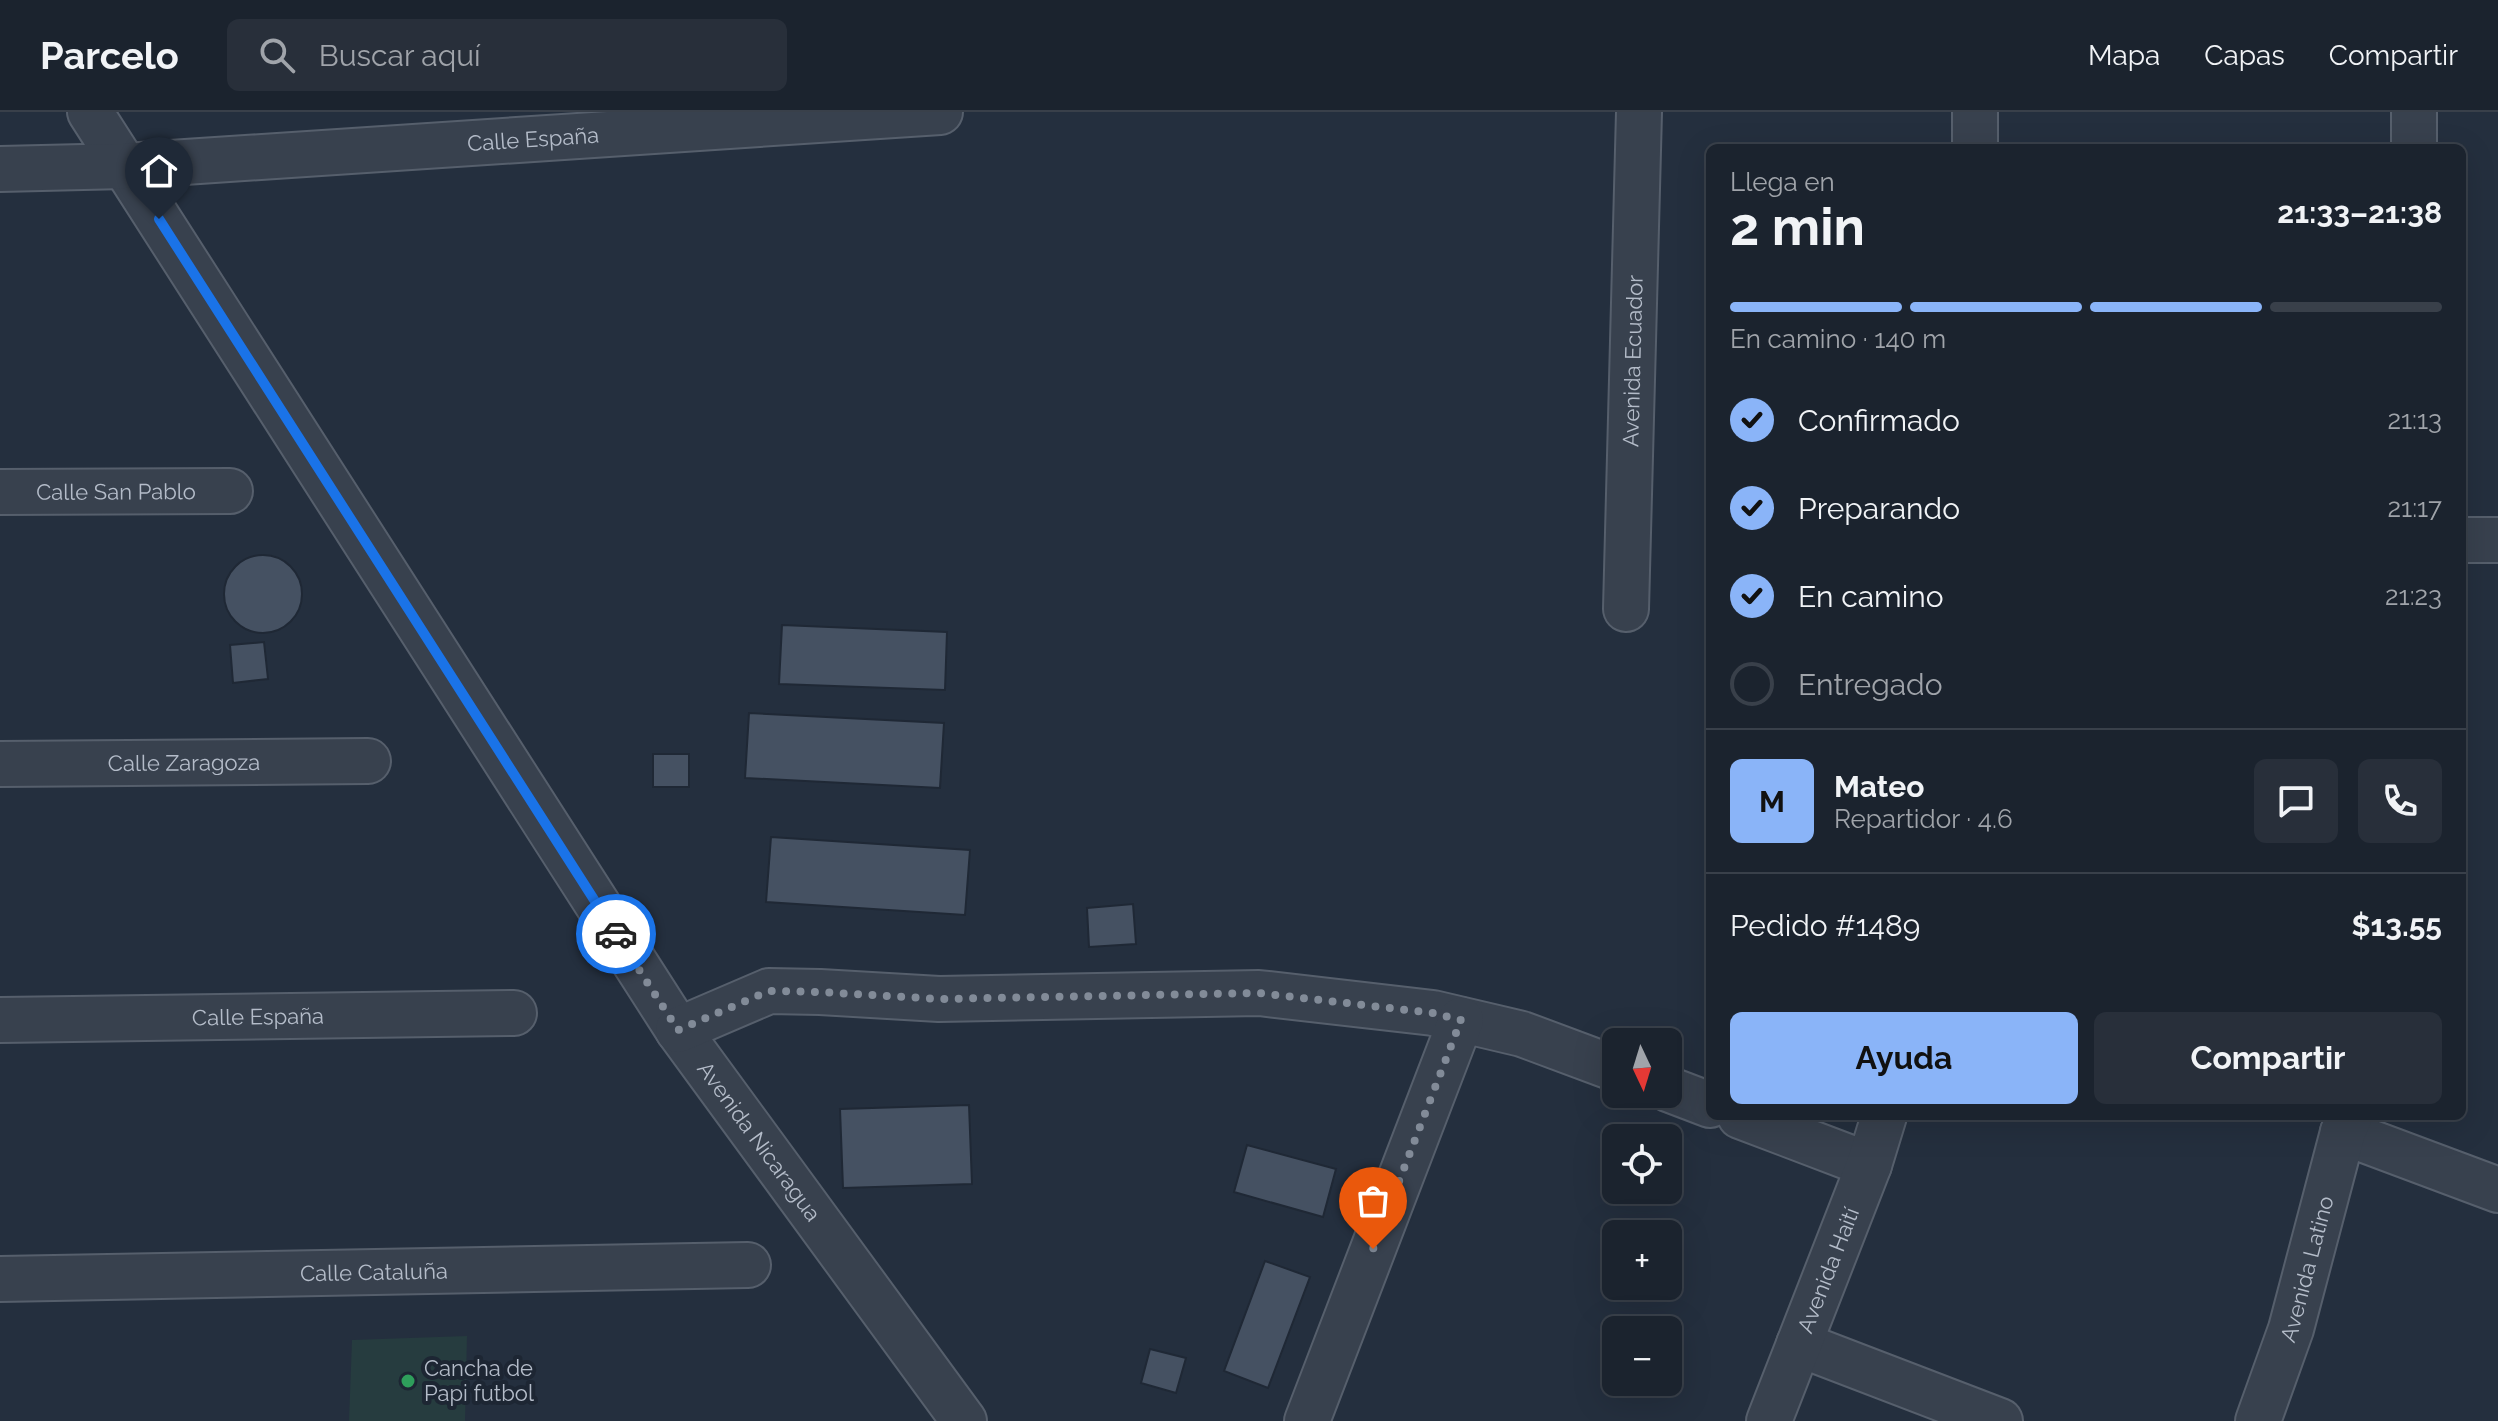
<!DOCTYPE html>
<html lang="es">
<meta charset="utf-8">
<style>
:root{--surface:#1b232e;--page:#282f3a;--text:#f1f3f6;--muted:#a0a4aa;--line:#39404a;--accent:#8ab4f8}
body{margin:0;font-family:Raleway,sans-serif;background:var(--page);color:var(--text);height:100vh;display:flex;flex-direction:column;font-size:30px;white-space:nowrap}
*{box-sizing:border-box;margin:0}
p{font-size:26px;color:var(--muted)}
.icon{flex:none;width:44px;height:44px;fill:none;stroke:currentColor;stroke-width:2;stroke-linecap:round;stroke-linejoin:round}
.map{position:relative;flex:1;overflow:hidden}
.panel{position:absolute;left:1706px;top:32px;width:760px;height:976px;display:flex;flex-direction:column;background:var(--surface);border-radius:12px;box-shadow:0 8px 32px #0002,0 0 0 2px var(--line)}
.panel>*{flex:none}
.needle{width:52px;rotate:176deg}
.buttons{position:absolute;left:1602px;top:916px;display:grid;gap:16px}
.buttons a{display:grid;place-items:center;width:80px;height:80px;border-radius:12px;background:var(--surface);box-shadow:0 8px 32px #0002,0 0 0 2px var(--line);font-size:40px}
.pin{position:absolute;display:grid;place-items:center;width:68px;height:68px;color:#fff;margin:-82px -34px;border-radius:50% 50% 50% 0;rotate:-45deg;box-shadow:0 0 8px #0007}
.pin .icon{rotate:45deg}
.courier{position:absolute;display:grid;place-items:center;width:80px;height:80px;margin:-40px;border:6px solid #1a73e8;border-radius:50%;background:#fff;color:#222;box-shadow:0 2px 10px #0007}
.head em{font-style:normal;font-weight:700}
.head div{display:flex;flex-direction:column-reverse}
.head{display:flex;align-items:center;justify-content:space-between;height:136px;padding:0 24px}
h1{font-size:52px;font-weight:700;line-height:60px}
.bar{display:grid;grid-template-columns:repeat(4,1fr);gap:12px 8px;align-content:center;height:96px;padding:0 24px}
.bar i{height:10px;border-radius:6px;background:var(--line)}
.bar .on{background:var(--accent)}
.bar p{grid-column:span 4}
.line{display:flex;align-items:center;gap:20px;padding:0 24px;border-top:2px solid var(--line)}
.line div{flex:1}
.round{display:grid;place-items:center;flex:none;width:84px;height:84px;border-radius:12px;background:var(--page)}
ol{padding:0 24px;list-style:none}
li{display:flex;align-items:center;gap:24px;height:88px}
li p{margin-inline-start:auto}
li .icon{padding:8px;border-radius:50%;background:var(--accent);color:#111;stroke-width:4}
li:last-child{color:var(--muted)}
li i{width:44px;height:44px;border:4px solid var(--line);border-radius:50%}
.primary-button{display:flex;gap:16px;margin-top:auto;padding:16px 24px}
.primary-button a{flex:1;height:92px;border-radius:12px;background:var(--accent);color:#111;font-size:32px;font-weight:700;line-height:92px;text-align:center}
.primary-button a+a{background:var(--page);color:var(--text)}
header{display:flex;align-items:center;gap:48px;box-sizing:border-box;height:112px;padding:0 40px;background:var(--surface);border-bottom:2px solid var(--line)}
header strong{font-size:38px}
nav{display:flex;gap:44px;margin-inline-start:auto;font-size:28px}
.search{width:560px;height:72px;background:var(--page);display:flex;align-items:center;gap:20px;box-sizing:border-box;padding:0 28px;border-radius:12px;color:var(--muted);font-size:30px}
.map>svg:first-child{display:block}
</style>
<header>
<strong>Parcelo</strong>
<div class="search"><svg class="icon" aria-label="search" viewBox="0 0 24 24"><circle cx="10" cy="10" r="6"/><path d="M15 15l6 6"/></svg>Buscar aquí</div>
<nav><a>Mapa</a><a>Capas</a><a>Compartir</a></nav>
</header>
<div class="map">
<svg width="2498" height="1309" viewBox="0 0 2498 1309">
<rect width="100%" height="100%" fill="#242f3e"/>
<path fill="#263c3f" d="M467,1224L465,1309H349L352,1228Z"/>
<g fill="#455162" stroke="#1f2835" stroke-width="2">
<circle cx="263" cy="482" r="39"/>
<path d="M782,513L947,520L945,578L779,572Z"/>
<path d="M264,530L268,567L233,571L230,533Z"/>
<path d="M749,601L944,611L940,676L745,666Z"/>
<rect x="653" y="642" width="36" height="33"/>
<path d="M771,725L970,738L965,803L766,790Z"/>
<path d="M1133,792L1136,832L1089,835L1087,796Z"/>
<path d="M969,993L972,1072L843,1076L840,997Z"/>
<path d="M1247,1033L1336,1057L1323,1105L1234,1080Z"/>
<path d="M1265,1149L1310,1165L1268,1276L1224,1259Z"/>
<path d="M1150,1237L1186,1246L1176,1281L1141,1271Z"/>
</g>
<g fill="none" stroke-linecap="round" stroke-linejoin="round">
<g stroke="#565f6c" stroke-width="48">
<g id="minor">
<path id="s1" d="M90,0L678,918L964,1309"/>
<path d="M2414,0V36"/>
<path d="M1975,36V0"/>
<path id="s2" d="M0,57L125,54L940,0"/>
<path id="s3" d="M0,380L230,379"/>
<path d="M2462,428H2498"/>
<path id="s4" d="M1626,497L1639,0"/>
<path id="s5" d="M0,652L368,649"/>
<path id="s6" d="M0,908L514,901"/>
<path d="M678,918L769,879L820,880L939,887L1259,881L1433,901L1522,922L1616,957"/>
<path d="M1668,977L1710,993"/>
<path d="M1740,1004L1869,1053"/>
<path d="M2343,1020L2498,1078"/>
<path id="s7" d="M0,1167L748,1153"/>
<path d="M1799,1232L2000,1309"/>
<path d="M1307,1309L1461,908"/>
<path id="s8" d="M1769,1309L1869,1053L1884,1004"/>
<path id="s9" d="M2258,1309L2291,1217L2343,1020L2350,1004"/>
</g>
</g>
<use href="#minor" stroke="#38414e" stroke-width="44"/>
</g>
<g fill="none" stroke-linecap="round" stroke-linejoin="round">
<path stroke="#828b98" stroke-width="8" stroke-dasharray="0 14.4" d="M616,822L678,918L769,879L820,880L939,887L1259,881L1433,901L1461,908L1373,1137"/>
<path stroke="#1a73e8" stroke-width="10" d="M159,107L616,822"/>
</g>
<circle fill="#2e9e5b" stroke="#1d2633" stroke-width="3" cx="408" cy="1269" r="8"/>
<g text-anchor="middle" stroke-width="8" stroke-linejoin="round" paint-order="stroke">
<g font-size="22" fill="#b4bcc9" stroke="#1d2633">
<text dy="8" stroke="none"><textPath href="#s2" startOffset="534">Calle España</textPath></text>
<text dy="8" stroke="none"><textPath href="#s4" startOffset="248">Avenida Ecuador</textPath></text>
<text dy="8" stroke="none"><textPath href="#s3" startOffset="116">Calle San Pablo</textPath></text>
<text dy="8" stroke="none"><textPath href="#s5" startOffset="184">Calle Zaragoza</textPath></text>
<text dy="8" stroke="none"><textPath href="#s6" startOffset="258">Calle España</textPath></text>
<text dy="8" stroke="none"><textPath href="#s1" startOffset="1228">Avenida Nicaragua</textPath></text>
<text dy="8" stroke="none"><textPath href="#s8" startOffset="162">Avenida Haití</textPath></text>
<text dy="8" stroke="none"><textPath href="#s9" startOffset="160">Avenida Latino</textPath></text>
<text dy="8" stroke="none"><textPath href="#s7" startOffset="374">Calle Cataluña</textPath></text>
</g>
<g font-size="22" fill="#b4bcc9" stroke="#1d2633" text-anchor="start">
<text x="424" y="1264">Cancha de<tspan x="424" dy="25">Papi futbol</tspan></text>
</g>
</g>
</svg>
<div class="buttons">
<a><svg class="needle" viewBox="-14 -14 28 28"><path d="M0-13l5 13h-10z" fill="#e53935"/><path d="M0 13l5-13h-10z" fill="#a0a4aa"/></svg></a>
<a><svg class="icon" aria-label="locate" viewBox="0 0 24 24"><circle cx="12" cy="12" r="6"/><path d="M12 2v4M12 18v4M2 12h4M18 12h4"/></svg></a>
<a>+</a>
<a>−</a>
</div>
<div class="pin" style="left:1373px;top:1137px;background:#ea580c"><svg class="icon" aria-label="bag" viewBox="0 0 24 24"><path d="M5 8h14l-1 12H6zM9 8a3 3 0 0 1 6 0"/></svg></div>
<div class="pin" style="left:159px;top:107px;background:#1f2937"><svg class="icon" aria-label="home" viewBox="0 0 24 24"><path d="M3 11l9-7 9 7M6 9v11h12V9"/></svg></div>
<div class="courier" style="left:616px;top:822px"><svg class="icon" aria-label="car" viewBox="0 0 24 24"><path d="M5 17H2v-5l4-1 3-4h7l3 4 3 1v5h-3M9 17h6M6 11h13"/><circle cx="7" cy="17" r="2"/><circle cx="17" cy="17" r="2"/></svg></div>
<section class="panel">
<div class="head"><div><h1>2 min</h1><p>Llega en</p></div><em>21:33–21:38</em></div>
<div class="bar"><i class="on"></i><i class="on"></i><i class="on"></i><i></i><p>En camino · 140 m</p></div>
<ol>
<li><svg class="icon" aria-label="check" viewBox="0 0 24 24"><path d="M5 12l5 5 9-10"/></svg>Confirmado<p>21:13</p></li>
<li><svg class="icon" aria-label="check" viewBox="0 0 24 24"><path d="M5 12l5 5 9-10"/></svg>Preparando<p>21:17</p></li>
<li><svg class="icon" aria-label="check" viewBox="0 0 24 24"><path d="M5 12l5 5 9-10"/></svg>En camino<p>21:23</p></li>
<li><i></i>Entregado</li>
</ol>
<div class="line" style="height:144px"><b class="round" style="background:var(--accent);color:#111">M</b><div><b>Mateo</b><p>Repartidor · 4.6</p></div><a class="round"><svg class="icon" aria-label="chat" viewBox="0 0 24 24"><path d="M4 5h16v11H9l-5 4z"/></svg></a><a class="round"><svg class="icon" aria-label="phone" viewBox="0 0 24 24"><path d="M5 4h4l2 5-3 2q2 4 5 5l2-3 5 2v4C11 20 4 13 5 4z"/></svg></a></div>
<div class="line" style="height:104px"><div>Pedido #1489</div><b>$13.55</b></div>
<div class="primary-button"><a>Ayuda</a><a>Compartir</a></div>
</section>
</div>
